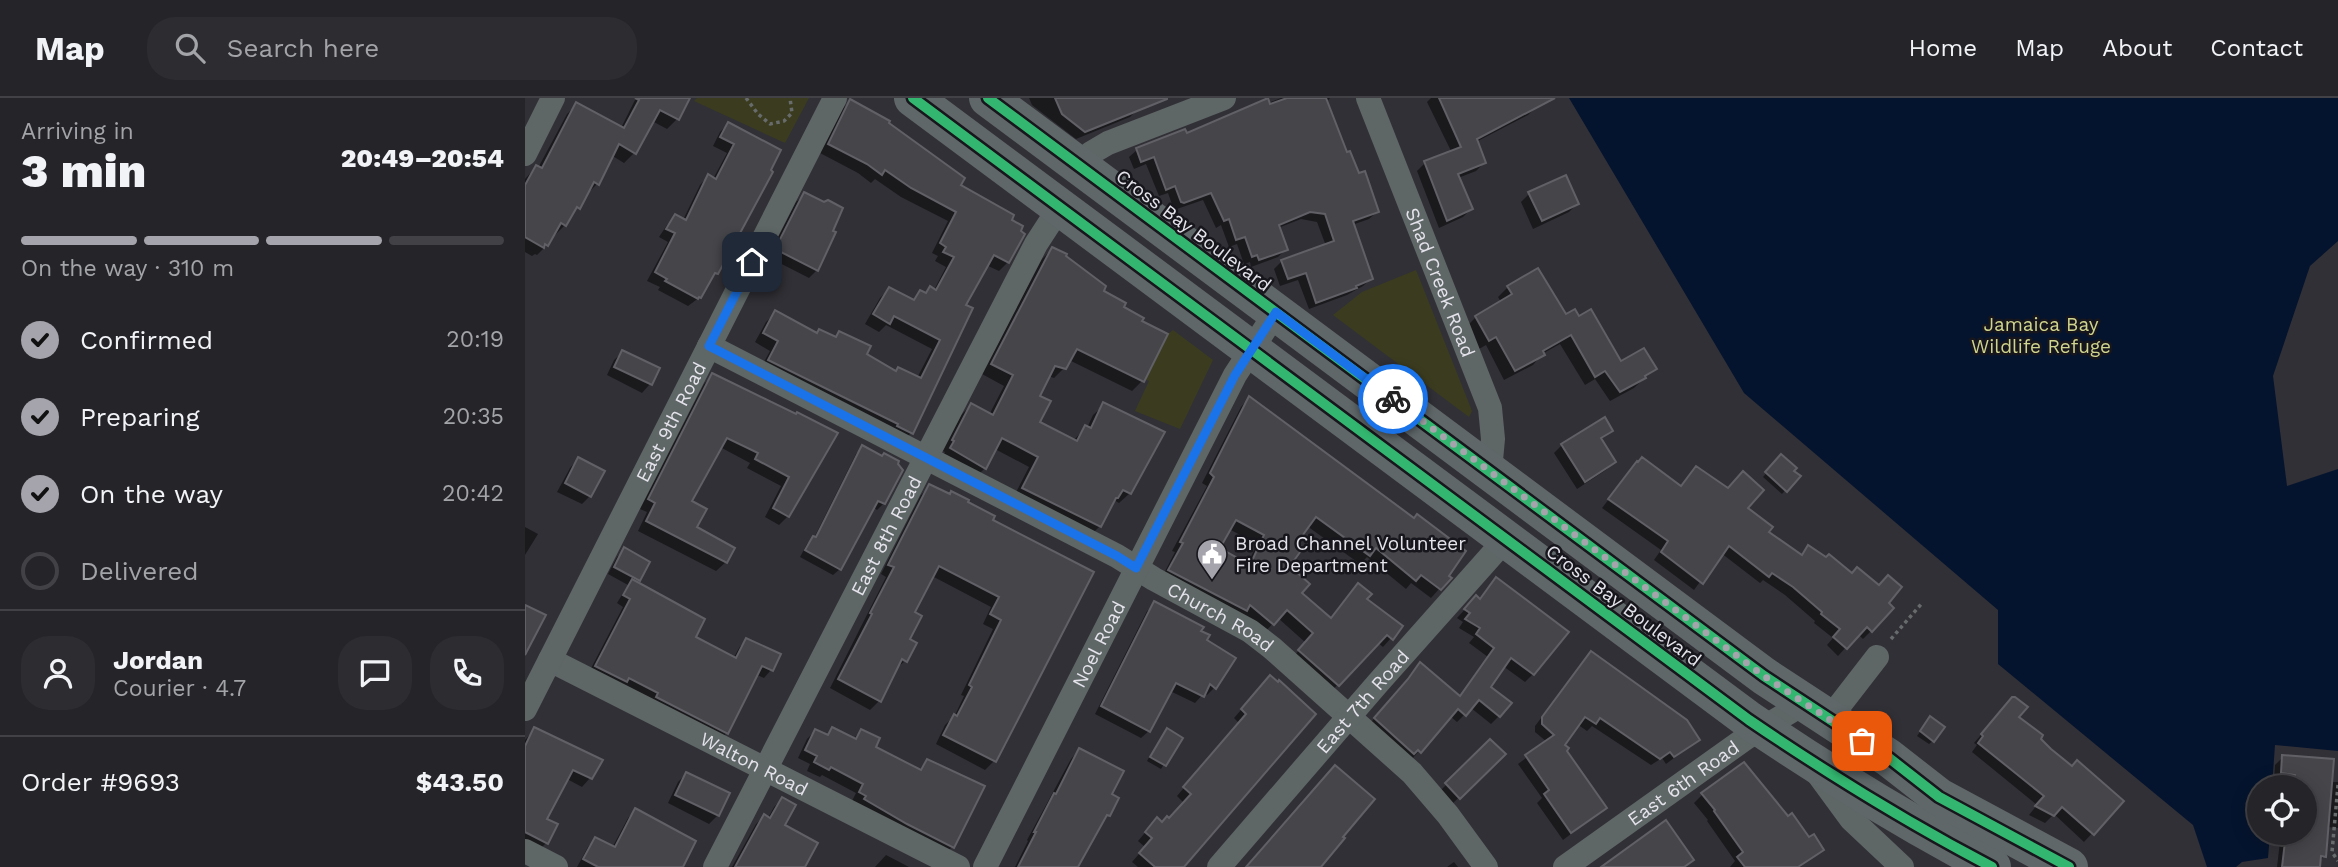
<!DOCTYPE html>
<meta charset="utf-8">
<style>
:root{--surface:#252428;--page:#2d2c30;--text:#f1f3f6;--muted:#a3a4a8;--line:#424145;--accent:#a5a4ac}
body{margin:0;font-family:"Work Sans",sans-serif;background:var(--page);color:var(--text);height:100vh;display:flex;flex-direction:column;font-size:26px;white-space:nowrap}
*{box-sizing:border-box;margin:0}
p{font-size:23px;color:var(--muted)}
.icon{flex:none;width:38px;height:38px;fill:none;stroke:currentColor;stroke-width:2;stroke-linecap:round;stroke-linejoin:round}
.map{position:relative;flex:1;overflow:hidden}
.details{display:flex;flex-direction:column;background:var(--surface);width:525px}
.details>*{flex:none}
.tools{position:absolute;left:1722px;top:677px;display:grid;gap:14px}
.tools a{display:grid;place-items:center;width:70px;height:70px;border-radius:50%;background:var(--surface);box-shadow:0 4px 18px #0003,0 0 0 2px var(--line);font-size:35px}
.pin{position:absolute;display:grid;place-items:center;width:60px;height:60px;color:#fff;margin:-30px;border-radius:14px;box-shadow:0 4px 10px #0006}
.courier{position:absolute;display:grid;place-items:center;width:70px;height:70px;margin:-35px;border:5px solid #1a73e8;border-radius:50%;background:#fff;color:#222;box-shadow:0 2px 9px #0007}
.overview em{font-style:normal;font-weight:800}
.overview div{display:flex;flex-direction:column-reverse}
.overview{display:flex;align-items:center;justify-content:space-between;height:119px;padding:0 21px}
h1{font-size:46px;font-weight:800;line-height:52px}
.bar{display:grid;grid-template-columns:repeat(4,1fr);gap:10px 7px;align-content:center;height:84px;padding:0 21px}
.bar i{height:9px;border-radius:5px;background:var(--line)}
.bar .active{background:var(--accent)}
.bar p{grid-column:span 4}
.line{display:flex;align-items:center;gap:18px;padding:0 21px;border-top:2px solid var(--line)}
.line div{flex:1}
.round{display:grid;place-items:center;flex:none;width:74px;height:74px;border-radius:28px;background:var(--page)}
ol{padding:0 21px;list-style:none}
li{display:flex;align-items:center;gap:21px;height:77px}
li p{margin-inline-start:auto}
li .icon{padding:7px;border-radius:50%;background:var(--accent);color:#111;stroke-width:4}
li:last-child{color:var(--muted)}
li i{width:38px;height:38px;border:4px solid var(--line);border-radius:50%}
header{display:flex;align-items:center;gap:42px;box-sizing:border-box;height:98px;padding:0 35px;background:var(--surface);border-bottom:2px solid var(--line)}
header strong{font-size:33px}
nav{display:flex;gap:38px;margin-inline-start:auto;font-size:24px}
.search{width:490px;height:63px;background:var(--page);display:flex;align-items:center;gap:18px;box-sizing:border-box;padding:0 24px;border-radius:28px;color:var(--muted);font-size:26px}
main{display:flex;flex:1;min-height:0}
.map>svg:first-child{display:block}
</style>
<header>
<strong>Map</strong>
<div class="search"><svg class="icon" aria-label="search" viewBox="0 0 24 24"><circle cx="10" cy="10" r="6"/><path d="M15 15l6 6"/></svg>Search here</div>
<nav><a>Home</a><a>Map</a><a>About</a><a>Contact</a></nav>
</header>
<main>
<section class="details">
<div class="overview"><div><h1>3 min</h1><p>Arriving in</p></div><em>20:49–20:54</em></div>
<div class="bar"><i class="active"></i><i class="active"></i><i class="active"></i><i></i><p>On the way · 310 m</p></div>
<ol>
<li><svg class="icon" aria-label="check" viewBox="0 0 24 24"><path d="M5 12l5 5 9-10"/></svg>Confirmed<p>20:19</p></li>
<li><svg class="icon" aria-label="check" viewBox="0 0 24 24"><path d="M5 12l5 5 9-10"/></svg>Preparing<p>20:35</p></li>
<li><svg class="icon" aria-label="check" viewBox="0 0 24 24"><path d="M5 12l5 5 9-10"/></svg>On the way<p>20:42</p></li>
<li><i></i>Delivered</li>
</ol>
<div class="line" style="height:126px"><a class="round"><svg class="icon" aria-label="person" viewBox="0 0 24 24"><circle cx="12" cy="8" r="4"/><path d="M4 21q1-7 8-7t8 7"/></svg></a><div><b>Jordan</b><p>Courier · 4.7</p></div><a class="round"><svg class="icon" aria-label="chat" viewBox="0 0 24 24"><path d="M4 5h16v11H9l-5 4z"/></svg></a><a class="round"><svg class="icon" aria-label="phone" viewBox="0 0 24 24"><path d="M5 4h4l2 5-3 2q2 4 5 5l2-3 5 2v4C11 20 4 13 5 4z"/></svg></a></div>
<div class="line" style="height:91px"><div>Order #9693</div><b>$43.50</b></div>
</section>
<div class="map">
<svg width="1813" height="769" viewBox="0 0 1813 769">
<rect width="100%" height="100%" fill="#313036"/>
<g fill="#3b3c1f">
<path d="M172,0H284L260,45L169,3Z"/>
<path d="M891,172L947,313L944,319L808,217L837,194Z"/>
<path d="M648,232L688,262L655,331L610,313L624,283L620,281L643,236Z"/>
</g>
<path fill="#05142e" d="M1044,0H1813V143L1785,168L1748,278L1762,388L1813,371V653L1750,647L1747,689L1734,690V735H1745L1743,760L1717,764L1711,769H1682L1668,727L1473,566V512L1219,295Z"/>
<g fill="#0007" fill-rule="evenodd">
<path d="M111,0H156L152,21L142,31L127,23L109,55L99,65L86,57L72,86L62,96L40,127L30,137L28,136L22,147L12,157L10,156L7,158L0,154V81L11,69L13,70L42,16L52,6L96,30Z"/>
<path d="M504,0H609L613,11L605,19L551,41L507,7Z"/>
<path d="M756,0H805L801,5L821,56L852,114L844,121L827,127L846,181L838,188L822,197L784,211L773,182L755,188L749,171L757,163L801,148L792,124L776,121L753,130L761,151L753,159L726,169L725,164L719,166L712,146L704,149L696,127L691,130L678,102L649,112L643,95L634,98L621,66L609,71L604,59L612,52L661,37Z"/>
<path d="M906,0H1007L1011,9L1003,17L951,44L959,65L951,73L933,80L946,111L938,119L914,130L892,73L900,65L927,55L902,4Z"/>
<path d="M325,3L362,25L433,88L483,164L474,173L461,167L439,208L386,335L377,344L235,271L245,253L230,244L241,224L250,215L291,236L309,240L314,235L340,257L370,274L392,280L407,251L361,227L354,234L340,226L355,200L364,191L387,203L395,194L400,196L409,192L421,169L410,163L413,158L407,155L423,123L376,99L350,81L346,85L333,75L295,55L316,12Z"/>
<path d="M203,26L254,53L192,175L182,185L175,199L163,208L133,192L135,189L122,183L143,144L134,139L142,127L150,118L158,122L175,87L183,78L188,81L202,55L188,48L195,34Z"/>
<path d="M280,96L292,172L284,180L243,159L271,104Z"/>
<path d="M1004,96L1052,106L1044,114L1008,131L996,104Z"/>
<path d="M527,151L615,224L640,237L617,283L607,293L544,262L539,270L529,280L523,278L512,298L513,325L548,343L561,329L562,330L568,317L579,307L605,395L594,405L589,402L587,404L575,428L564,439L488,400L504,369L470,351L460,370L450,380L416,361L420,354L418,353L436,317L446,307L464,317L479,288L457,276L517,161Z"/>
<path d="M983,189L1040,219L1096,265L1129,271L1109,290L1085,303L1070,281L1060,287L1035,246L1017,256L1008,267L979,282L961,247L954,251L941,229L951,219L976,204L973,199Z"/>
<path d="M98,254L132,271L125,286L117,295L82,277L89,262Z"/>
<path d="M188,277L270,318L263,418L254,427L240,419L256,388L222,370L225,365L195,349L165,403L170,430L201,464L191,473L113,433L122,414L115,411L179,286Z"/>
<path d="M724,300L914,491L906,500L886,485L881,491L842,459L835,466L782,428L769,446L762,468L774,495L805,522L840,501L866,540L858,549L852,544L804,596L765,562L781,545L753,520L739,535L636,481L650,454L647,453L682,388L677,385L716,309ZM704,431L732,446L722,467L693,450Z"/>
<path d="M1086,332L1075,342L1089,364L1081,372L1052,391L1029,355L1037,347Z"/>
<path d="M337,349L359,405L352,412L348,409L315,471L308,477L275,459L282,446L289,440L331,356Z"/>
<path d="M1256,358L1273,378L1257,396L1238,379Z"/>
<path d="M53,361L65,398L57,406L32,394L45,370Z"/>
<path d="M1112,365L1155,389L1171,371L1221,410L1242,434L1275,458L1284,449L1361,505L1346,533L1338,541L1333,536L1313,558L1302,547L1308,540L1289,525L1290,523L1260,497L1238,482L1235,485L1196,455L1169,492L1129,462L1136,452L1077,410Z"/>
<path d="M405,388L566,474L469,663L460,672L411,646L420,627L430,617L439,598L436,597L468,531L458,526L466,509L407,478L388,515L383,542L390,545L380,564V561L369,559L379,564L370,571L354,603L345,612L305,590L361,479L356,476L396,397Z"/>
<path d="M0,429L13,436L0,457Z"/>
<path d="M99,452L113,482L110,485L169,540L208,561L214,550L221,542L253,557L246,572L239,580L232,577L202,635L194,642L63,576L98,509L92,505L103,487L83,476L92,459Z"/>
<path d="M971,482L1008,576L1000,584L978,568L963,589L974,618L966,626L946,610L932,624L925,618L887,661L842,629L895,566L934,599L963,559L944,545L949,539L934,530L938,524L932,520L943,508L954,502Z"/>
<path d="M630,506L674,534L680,542L708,561L689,590L682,597L679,595L670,605L645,593L624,633L616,640L570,616L622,513Z"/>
<path d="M1066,555L1173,642L1141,666L1137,660L1126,667L1067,628L1062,633L1052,626L1037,647L1039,653L1080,710L1038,742L1012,705L1017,700L993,666L1022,644L1010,634V628Z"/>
<path d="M737,588L658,769H613L607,764L620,749L613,743L624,730L644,721L659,705L652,698L714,625L709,620Z"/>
<path d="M1479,610L1547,670L1597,703L1559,744L1529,716L1520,725L1504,717L1512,707L1447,654L1452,647L1449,645Z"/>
<path d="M1402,624L1408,643L1404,646L1392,638Z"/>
<path d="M10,631L65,680L57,689L42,681L20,721L21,745L13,753L0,746V642Z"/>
<path d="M307,631L328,641L336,633L349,650L393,673L402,663L427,749L419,757L327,703L331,695L297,677L295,679L282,673L285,666L273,660L282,641L290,633L300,638Z"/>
<path d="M638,636L655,640L636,671L622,663Z"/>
<path d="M965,643L979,656L925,708L913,695Z"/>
<path d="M554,652L585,697L584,717L576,725L551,769H490L503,743L502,742L546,661Z"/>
<path d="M1758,659L1806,684H1813V730L1802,729L1800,758L1793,764V769H1752L1756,735H1780V690H1761V684L1749,683L1750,667Z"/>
<path d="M161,676L193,717L184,726L143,705L153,684Z"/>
<path d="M1177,697L1263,720L1297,751L1275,769H1205L1210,763L1182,723L1183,722L1169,705Z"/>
<path d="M257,701V728L278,769H207L231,726L239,718L243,720L249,709Z"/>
<path d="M111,712L157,769H52L63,749L71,741L87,750L103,720Z"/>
<path d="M361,757L384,769H350Z"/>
<path d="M929,764L933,769H922Z"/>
</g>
<g fill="#46454a" stroke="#616066" stroke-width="2" fill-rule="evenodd">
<path d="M110,0H165L154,22L135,12L111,56L94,46L74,87L69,84L55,111L52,109L41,128L36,125L23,148L20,146L19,150L0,139V87L11,67L17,70L51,4L99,30L114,2Z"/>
<path d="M530,0H642V1L560,34L537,16Z"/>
<path d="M743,0L745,6L762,0H801L822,54L825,53L834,75L840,73L854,114L828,123L848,181L831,188L832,190L791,205L781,175L763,181L756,162L809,143L800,116L785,114L754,127L763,152L734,162L732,157L727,159L720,139L711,142L704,121L699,123L686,95L659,105L656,104L650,88L641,92L629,59L616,64L611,50L660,31L662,35Z"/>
<path d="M914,0H1030L952,41L961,65L933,76L948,111L922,123L899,63L936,49Z"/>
<path d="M325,1L365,23L364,25L440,80L436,87L489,117L487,122L498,128L496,133L500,136L484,165L469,157L441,207L448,210L388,336L372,328L373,326L243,262L253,243L238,235L250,212L292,235L294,231L311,239L314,233L346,248L342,256L371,273L373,269L396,280L415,242L369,218L365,226L348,216L364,189L389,202L395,192L401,195L405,188L411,192L429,159L418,154L421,149L415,145L431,114L386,90L360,72L357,77L342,66L303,46Z"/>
<path d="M203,24L256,52L246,72L248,74L193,176L190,175L176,200L174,199L173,201L140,183L142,181L130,174L150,135L141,131L150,116L161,122L183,76L191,81L209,46L195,39Z"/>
<path d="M1041,77L1054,106L1017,123L1003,94Z"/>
<path d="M279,94L299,104L303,102L318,110L308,133L311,134L293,173L250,151Z"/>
<path d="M527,149L542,156L541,158L581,188L579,193L601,205L599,209L619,220L617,223L643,236L619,284L552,251L541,271L530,268L515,298L526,303L515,324L552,343L560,327L566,330L578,304L640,334L606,396L598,392L593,400H591L576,429L497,390L513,359L477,340L461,371L425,350L429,343L427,342L446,305L468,317L488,277L466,266Z"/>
<path d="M1013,170L1041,216L1050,211L1054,218L1066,211L1096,263L1119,250L1132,271L1120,278L1121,280L1095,294L1080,273L1070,279L1046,237L1018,253L1020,257L990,273L971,239L964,243L950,218L987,196L982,188Z"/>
<path d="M97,252L135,270L127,287L89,269Z"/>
<path d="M187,275L271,316L272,314L313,335L264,419L248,410L264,379L230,361L233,355L202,340L167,403L182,411L172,429L210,450L202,465L121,423L130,405L123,401Z"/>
<path d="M724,298L889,420L892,416L941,453L924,478L927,480L916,492L896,477L891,483L851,450L845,458L791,419L772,445L778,450L765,468L785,486L777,495L806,520L833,485L847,496L842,501L878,528L868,542L862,537L814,588L773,552L788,535L762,512L749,527L725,507L722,513L643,472L658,445L655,444L689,379L685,375ZM711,422L739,437L725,467L695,450Z"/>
<path d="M1080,319L1088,333L1076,340L1091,364L1060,384L1036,346Z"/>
<path d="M337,347L357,358L359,355L374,363L373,366L378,372L360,406L353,403L316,472L280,452L288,438L291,439Z"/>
<path d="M1256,356L1272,370L1269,373L1276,378L1262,394L1240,374Z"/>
<path d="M53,359L80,373L66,399L40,385Z"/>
<path d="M1117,359L1156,388L1171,368L1203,390L1218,373L1239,392L1223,410L1248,429L1244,434L1277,457L1283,447L1301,459L1304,456L1327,475L1332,469L1354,487L1363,477L1377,489L1364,505L1369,510L1347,534L1342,529L1322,551L1308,539L1315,531L1296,516L1297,514L1268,489L1247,475L1244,479L1204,448L1178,486L1136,454L1143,443L1083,401L1112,363L1113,364Z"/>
<path d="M404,386L425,396L426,393L444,402L443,404L470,418L468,422L569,474L471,664L418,637L429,616L432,618L447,589L444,587L476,522L465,516L474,499L414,468L390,514L397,518L385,541L392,545L382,564L377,561L356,604L313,581L347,516L345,515L369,469L363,467Z"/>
<path d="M99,449L125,464L115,483L89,469Z"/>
<path d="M971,479L1044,534L1009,577L986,560L966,589L987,605L975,619L954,602L941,618L933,611L896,655L893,652L889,656L849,620L883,581L895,564L935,598L969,550L951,536L955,530L940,521L945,515L939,511L951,497L955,501Z"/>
<path d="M107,481L180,521L171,539L211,560L221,540L256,556L248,573L237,568L203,636L131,599L133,595L104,580L102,584L70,568L105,501L98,497Z"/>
<path d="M629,503L679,529L676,533L685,537L682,542L711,560L691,591L685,586L679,599L651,585L625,634L576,608Z"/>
<path d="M0,507L21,517L0,557Z"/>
<path d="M1066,553L1162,622L1175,642L1149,659L1145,654L1135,661L1075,620L1071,626L1060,619L1040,647L1044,650L1042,653L1082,710L1046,735L1019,696L1024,692L1000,657L1029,637L1017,626V619Z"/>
<path d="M745,577L753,584L754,582L791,616L659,769H630L614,755L627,740L620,734L632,719L637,724L642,718L644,720L666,696L658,689L721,616L716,611Z"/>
<path d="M1487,599H1490L1503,609L1494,619L1518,637L1516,641L1526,651L1547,668L1552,662L1599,703L1569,737L1537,709L1529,718L1510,708L1519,698L1453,645L1458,638L1456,636Z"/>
<path d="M1405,618L1420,629L1409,644L1395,633Z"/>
<path d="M9,629L78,662L67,681L48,672L22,721L33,726L23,746L0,734V648Z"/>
<path d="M307,629L331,641L336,631L355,640L351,649L396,672L402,661L460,688L429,750L382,726L339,701L341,698L334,694L338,686L306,669L304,672L289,664L292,658L280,652L290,631L303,637Z"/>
<path d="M642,630L658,640L641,668L625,659Z"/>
<path d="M965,641L981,656L935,701L920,685Z"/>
<path d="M554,650L599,673L587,696L594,700L585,718L582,717L553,769H493L511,734H509L529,695L531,696Z"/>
<path d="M1757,657L1809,661L1801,759L1796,758L1795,769H1757L1761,735H1780V690H1769L1770,677L1756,675Z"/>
<path d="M1219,664L1263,718L1267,715L1284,739L1289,736L1299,752L1273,769H1220L1212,759L1218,754L1189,713L1190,712L1176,695Z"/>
<path d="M810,667L850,701L818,739L820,740L796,769H721Z"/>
<path d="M161,674L205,695L194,718L150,697Z"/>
<path d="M257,699L271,707L260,727L293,745L280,769H210L239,716L245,720Z"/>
<path d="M110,710L171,743L158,769H73L58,761L70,739L90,749Z"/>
<path d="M1141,722L1169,762L1159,769H1076Z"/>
</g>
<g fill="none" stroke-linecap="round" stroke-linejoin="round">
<g stroke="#676b6c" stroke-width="3.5" stroke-dasharray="3.5 3.5" stroke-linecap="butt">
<path d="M221,0L233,16L245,26L259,23L267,15L265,0"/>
<path d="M1366,541L1398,504"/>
<path d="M1813,687L1807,754L1813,763"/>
</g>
<g stroke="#5e6666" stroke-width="24">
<path id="s1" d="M843,0L965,310L968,341L965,373"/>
<path d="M0,56L28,0"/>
<path d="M553,67L566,55L583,45L699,0"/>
<path id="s2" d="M184,248L592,458L629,481L725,533L747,550L887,675L923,717L961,769"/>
<path id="s3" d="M25,562L433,769"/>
<path id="s4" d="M0,611L310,0"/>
<path d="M1304,621L1352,559"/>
<path d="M1293,676L1326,721L1377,769"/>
<path d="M0,753L31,769"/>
<path id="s5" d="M190,769L511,146L535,109"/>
<path id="s6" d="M460,769L710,277L751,214"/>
<path id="s7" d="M694,769L853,585L981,441"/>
<path id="s8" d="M1040,769L1221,640L1278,606"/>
</g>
<g stroke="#5f6769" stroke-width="38">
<path d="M388,0L1224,622C1302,675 1383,725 1467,769"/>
<path d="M463,0L1239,578L1364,660L1414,699L1544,769"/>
</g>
<g stroke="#17161c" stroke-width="15">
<g id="cycleway">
<path d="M388,0L1224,622C1302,675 1383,725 1467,769"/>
<path d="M463,0L1239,578L1364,660L1414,699L1544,769"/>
</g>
</g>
<use href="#cycleway" stroke="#33b770" stroke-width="10"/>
</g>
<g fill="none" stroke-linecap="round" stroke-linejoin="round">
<path stroke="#a5a4ac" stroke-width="7" stroke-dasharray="0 12.6" d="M868,301L1239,578L1337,643"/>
<path stroke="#1a73e8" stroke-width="9" d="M227,164L184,248L592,458L611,470L710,277L751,214L868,301"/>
</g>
<defs>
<g id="civic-pin" transform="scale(1.575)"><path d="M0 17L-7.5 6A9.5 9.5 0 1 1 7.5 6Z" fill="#a5a4ac" stroke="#17161c"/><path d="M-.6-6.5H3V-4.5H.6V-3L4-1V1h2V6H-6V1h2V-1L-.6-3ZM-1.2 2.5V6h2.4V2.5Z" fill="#fff"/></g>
</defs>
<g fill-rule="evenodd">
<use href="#civic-pin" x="687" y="456"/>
</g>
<g text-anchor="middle" stroke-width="5" stroke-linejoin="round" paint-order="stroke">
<g font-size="19" fill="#e4e3eb" stroke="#17161c">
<text transform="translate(669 132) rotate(37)" y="7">Cross Bay Boulevard</text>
<text dy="7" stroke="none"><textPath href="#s1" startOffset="198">Shad Creek Road</textPath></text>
<text dy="7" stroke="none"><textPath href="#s4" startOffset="322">East 9th Road</textPath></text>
<text dy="7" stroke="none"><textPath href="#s5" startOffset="373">East 8th Road</textPath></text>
<text transform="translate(1099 507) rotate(37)" y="7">Cross Bay Boulevard</text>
<text dy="7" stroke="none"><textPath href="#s2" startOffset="579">Church Road</textPath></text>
<text dy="7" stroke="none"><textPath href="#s6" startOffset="250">Noel Road</textPath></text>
<text dy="7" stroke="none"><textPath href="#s7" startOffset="219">East 7th Road</textPath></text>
<text dy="7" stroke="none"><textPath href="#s3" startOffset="229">Walton Road</textPath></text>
<text dy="7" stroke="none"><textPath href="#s8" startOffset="145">East 6th Road</textPath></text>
</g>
<g font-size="19" fill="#cfd48e" stroke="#17161c">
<text x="1516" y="233">Jamaica Bay<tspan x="1516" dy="22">Wildlife Refuge</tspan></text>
</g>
<g font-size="19" fill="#e4e3eb" stroke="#17161c" text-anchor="start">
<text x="710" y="452">Broad Channel Volunteer<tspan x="710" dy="22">Fire Department</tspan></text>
</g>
</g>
</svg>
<div class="tools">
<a><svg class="icon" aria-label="locate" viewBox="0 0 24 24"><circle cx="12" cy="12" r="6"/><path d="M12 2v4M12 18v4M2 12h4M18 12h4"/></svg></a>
</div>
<div class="pin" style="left:1337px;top:643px;background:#ea580c"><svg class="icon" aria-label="bag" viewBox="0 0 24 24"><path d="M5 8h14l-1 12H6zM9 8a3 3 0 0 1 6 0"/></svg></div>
<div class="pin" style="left:227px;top:164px;background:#1f2937"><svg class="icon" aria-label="home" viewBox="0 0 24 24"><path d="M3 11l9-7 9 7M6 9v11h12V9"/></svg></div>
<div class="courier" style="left:868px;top:301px"><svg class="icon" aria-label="bike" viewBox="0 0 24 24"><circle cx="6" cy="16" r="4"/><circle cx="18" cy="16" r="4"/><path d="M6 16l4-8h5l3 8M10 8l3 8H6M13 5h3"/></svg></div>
</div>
</main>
